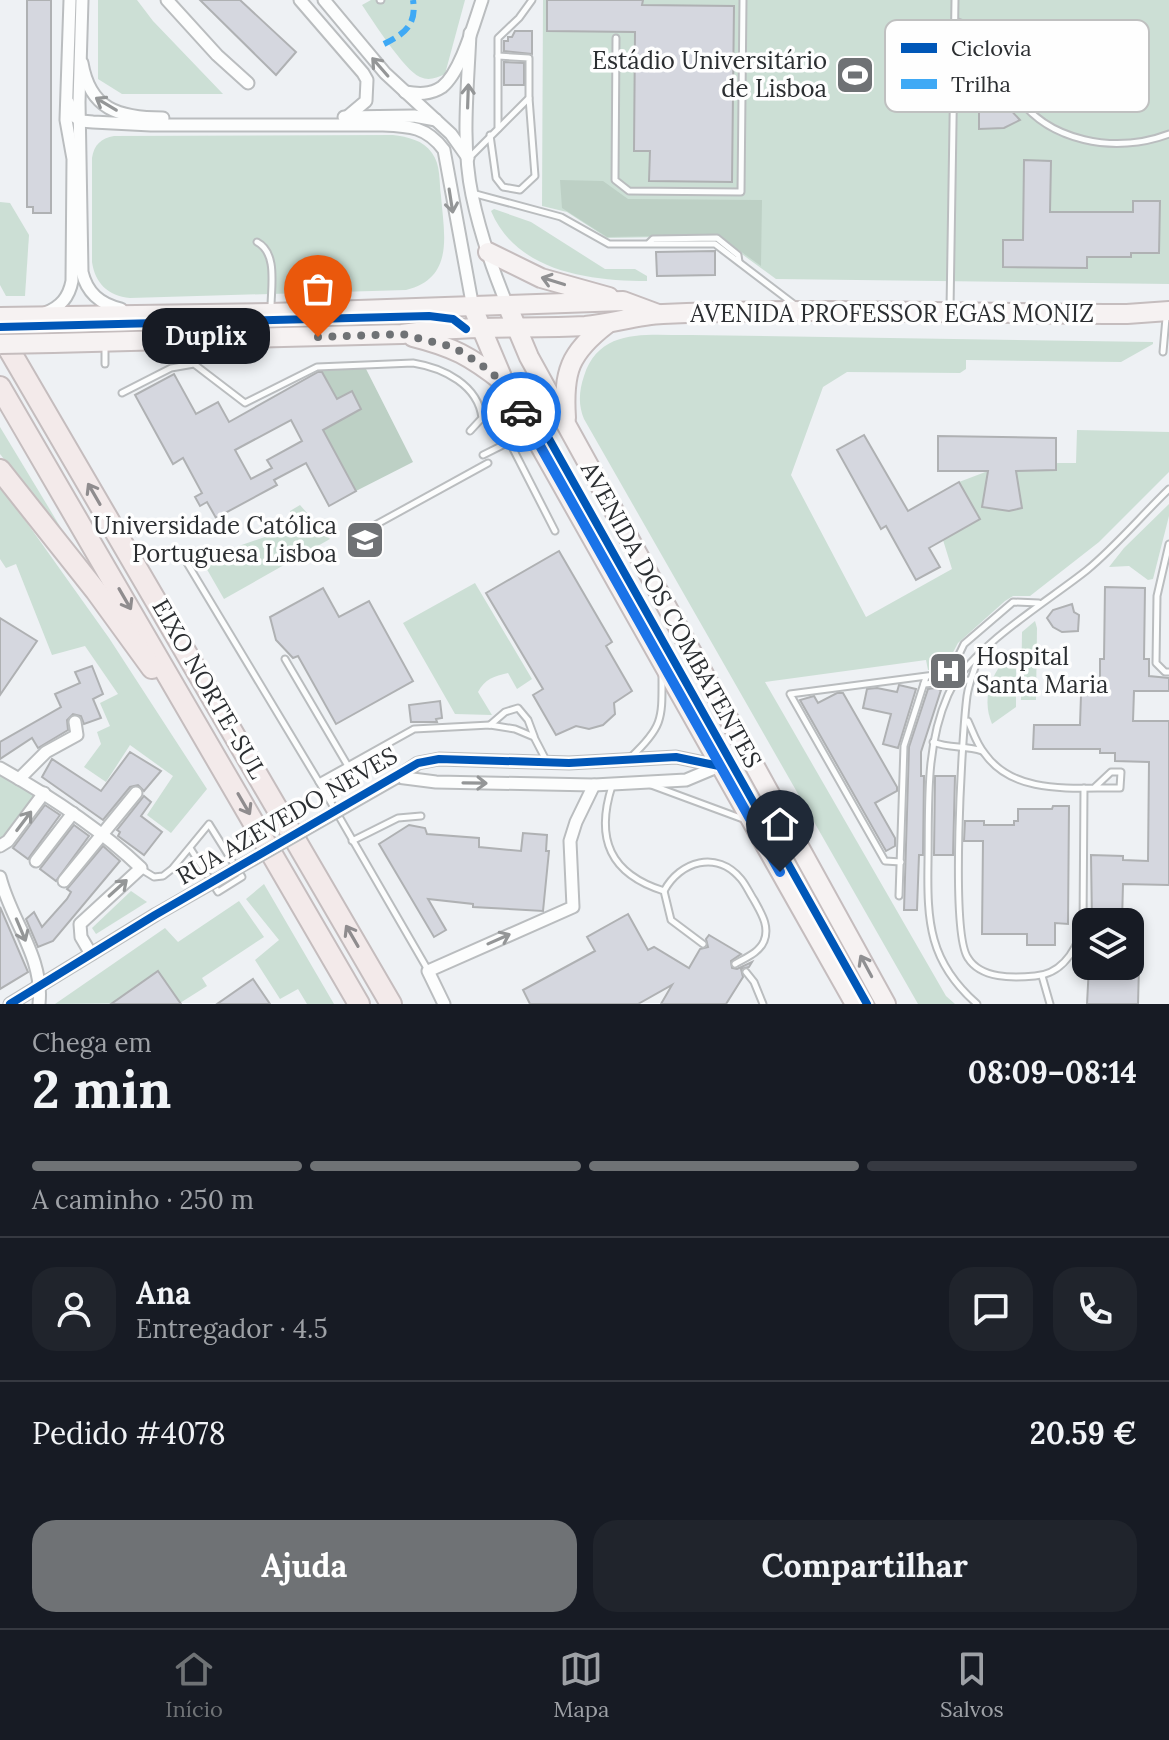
<!DOCTYPE html>
<html lang="pt">
<meta charset="utf-8">
<style>
:root{--surface:#171b24;--page:#20242c;--text:#f1f3f6;--muted:#9ea1a6;--line:#363941;--accent:#6f7275}
body{margin:0;font-family:Lora,serif;background:var(--page);color:var(--text);height:100vh;display:flex;flex-direction:column;font-size:30px;white-space:nowrap}
*{box-sizing:border-box;margin:0}
p{font-size:26px;color:var(--muted)}
.icon{flex:none;width:44px;height:44px;fill:none;stroke:currentColor;stroke-width:2;stroke-linecap:round;stroke-linejoin:round}
.map{position:relative;height:1004px;overflow:hidden}
.details{display:flex;flex-direction:column;background:var(--surface);flex:1}
.details>*{flex:none}
.buttons{position:absolute;left:1072px;top:908px;display:grid;gap:16px}
.buttons a{display:grid;place-items:center;width:72px;height:72px;border-radius:16px;background:var(--surface);box-shadow:0 4px 12px #0003;font-size:40px}
.pin{position:absolute;display:grid;place-items:center;width:68px;height:68px;color:#fff;margin:-82px -34px;border-radius:50% 50% 50% 0;rotate:-45deg;box-shadow:0 0 8px #0007}
.pin .icon{rotate:45deg}
.courier{position:absolute;display:grid;place-items:center;width:80px;height:80px;margin:-40px;border:6px solid #1a73e8;border-radius:50%;background:#fff;color:#222;box-shadow:0 2px 10px #0007}
.bubble{position:absolute;height:56px;border-radius:24px;background:var(--surface);box-shadow:0 4px 12px #0003;font-size:26px;font-weight:800;line-height:56px;text-align:center}
.overview em{font-style:normal;font-weight:800}
.overview div{display:flex;flex-direction:column-reverse}
.overview{display:flex;align-items:center;justify-content:space-between;height:136px;padding:0 32px}
h1{font-size:52px;font-weight:800;line-height:60px}
.bar{display:grid;grid-template-columns:repeat(4,1fr);gap:12px 8px;align-content:center;height:96px;padding:0 32px}
.bar i{height:10px;border-radius:6px;background:var(--line)}
.bar .active{background:var(--accent)}
.bar p{grid-column:span 4}
.line{display:flex;align-items:center;gap:20px;padding:0 32px;border-top:2px solid var(--line)}
.line div{flex:1}
.round{display:grid;place-items:center;flex:none;width:84px;height:84px;border-radius:24px;background:var(--page)}
.button{display:flex;gap:16px;margin-top:auto;padding:16px 32px}
.button a{flex:1;height:92px;border-radius:24px;background:var(--accent);color:#fff;font-size:32px;font-weight:800;line-height:92px;text-align:center}
.button a+a{background:var(--page);color:var(--text)}
.menu{display:flex;justify-content:space-around;align-items:center;height:112px;border-top:2px solid var(--line);background:var(--surface);font-size:22px;color:var(--muted)}
.menu a{display:grid;justify-items:center;gap:4px}
.menu .active{color:var(--accent)}
.map>svg:first-child{display:block}
</style>
<div class="map">
<svg width="1169" height="1004" viewBox="0 0 1169 1004">
<rect width="100%" height="100%" fill="#eef1f4"/>
<g fill="#ccdfd5">
<path d="M98,0H137L153,21L223,94H122L98,79Z"/>
<path d="M371,0H465L445,74C436,78 429,81 420,77C404,70 373,21 362,5Z"/>
<path d="M543,0H1169V284L776,279L717,236L607,238L567,212L542,206Z"/>
<path d="M393,135C408,137 423,140 432,153C441,165 439,182 441,196C444,234 455,278 406,290L130,298C108,296 95,283 92,262V158C94,145 101,138 114,136Z"/>
<path d="M0,202L10,203L29,235L25,296H6L0,285Z"/>
<path d="M494,209L531,222L605,269H635L647,276V281C588,281 516,271 491,211Z"/>
<path d="M691,335L1153,342V344L1121,362L966,360V369L960,373L847,372L823,387L791,475L866,617L952,569L943,540L959,482L988,471L982,507L1009,511L1022,508L1016,471L1055,470L1056,463H1076L1077,430L1169,432V472L1099,542L1030,596H1013L1005,601L958,643L949,660L939,669L928,670L926,660L765,682L946,996L955,1004H918L584,419C578,405 579,391 584,376C600,326 649,336 691,335Z"/>
<path d="M0,427L67,538L0,454Z"/>
<path d="M0,485L109,638L207,789L171,833L147,815L173,776L130,745L106,782L84,767L101,744L97,732L110,726L100,703L118,694L85,646L52,655L16,564L6,568L0,559Z"/>
<path d="M1169,504V516L1153,579L1148,580L1129,566L1109,567L1124,548Z"/>
<path d="M300,505L330,539L224,599L201,559L291,528L290,511Z"/>
<path d="M475,583L532,679L517,689L508,673C494,676 485,679 478,692L492,715L455,714L403,623Z"/>
<path d="M1035,621L1037,628L1036,700H1021L1022,632Z"/>
<path d="M1016,650V707L992,724C980,695 993,668 1016,650Z"/>
<path d="M0,768L44,793L0,842Z"/>
<path d="M264,884L334,1004H307L298,989L280,999L255,960L279,940L246,899Z"/>
<path d="M131,891L147,902L96,934L92,928Z"/>
<path d="M239,901L264,937L202,978L207,986L180,1003L55,1004L165,928L178,942Z"/>
</g>
<g fill="#bdd0c5">
<path d="M560,180L603,181L628,199L762,200L761,266L718,235L607,237L562,208Z"/>
<path d="M365,367L413,462L356,491L332,447L313,435L361,409L352,391L336,400L321,371Z"/>
</g>
<g fill="#d5d7df" stroke="#afb1b3" stroke-width="2" fill-rule="evenodd">
<path d="M27,0H51V213H33V207H27Z"/>
<path d="M200,0H240L296,52L276,75Z"/>
<path d="M547,0H643L642,5L734,6L732,182L649,181L650,151H634L635,32L547,31Z"/>
<path d="M515,31H532V54L504,51V41H508V37H512Z"/>
<path d="M504,62L524,63V85H504Z"/>
<path d="M1005,104L1020,120L1004,128L979,129V108H998Z"/>
<path d="M1024,160L1051,161L1050,212H1133V201H1160L1159,253H1131V257H1087V268L1003,267V240H1023Z"/>
<path d="M715,251V275L657,276L656,252Z"/>
<path d="M318,372H322L337,399L352,391L361,409L323,430L356,491L329,506L306,463L274,480L277,485L216,518L207,502L200,506L195,497L202,493L183,458L173,464L135,395L174,374L196,414L218,402L229,422ZM291,420L302,441L267,460L272,468L251,479L235,450Z"/>
<path d="M864,435L908,511L959,482L980,519L929,548L940,567L916,580L886,526L881,529L837,450Z"/>
<path d="M938,436L1056,438V470L1016,471L1022,508L1009,511L982,507L988,471H938Z"/>
<path d="M559,551L612,642L606,646L632,691L614,703L615,714L603,725L589,729L576,726L556,735L533,695L543,689L486,593Z"/>
<path d="M1105,587L1145,588L1144,659H1149V676L1169,678V691H1134L1133,721H1169V885L1123,884L1122,922H1092L1091,855L1123,856V860L1148,861L1149,762L1115,761V753H1100V749H1033L1034,725H1080L1081,695H1100V659H1104Z"/>
<path d="M323,588L339,617L369,601L413,681L336,724L298,656L293,658L276,640L270,617Z"/>
<path d="M1072,604L1074,612L1079,615L1078,631L1062,632L1053,627L1047,618L1053,610Z"/>
<path d="M0,618L37,641L0,695Z"/>
<path d="M92,666L103,694L93,699L101,718L84,724L81,716L73,714L67,720L68,730L38,748L32,738L0,759V742L61,707L55,694L80,683L75,672Z"/>
<path d="M899,685L916,689L898,748L883,744L891,714L863,708L867,689L877,688L897,692Z"/>
<path d="M936,688L941,690L921,752V776H924L923,855H919L917,910H904L909,747L928,689Z"/>
<path d="M837,693H843L897,787V791L875,803L895,838V846L886,851L800,700L814,696L818,703Z"/>
<path d="M440,701L442,718L436,719L437,722H411L409,705Z"/>
<path d="M130,752L161,771L144,791L138,785L130,787L103,820L42,777L52,759L101,791Z"/>
<path d="M935,776H955L953,855H934Z"/>
<path d="M144,796L151,802L141,816L162,832L144,855L118,836L120,832L117,830Z"/>
<path d="M45,805L60,815L28,859L13,848Z"/>
<path d="M1053,806H1069L1068,924L1055,923V945H1027V934H982L983,841H964L965,821H984V825H1014V821H1018V809H1052Z"/>
<path d="M74,825L89,836L56,881L40,869Z"/>
<path d="M409,825L425,828L427,834L479,838V847L521,851L523,833L547,835L546,851H549L543,911L473,907V904L428,899L446,930L434,937L379,844Z"/>
<path d="M103,846L120,861L53,941L38,947L26,919L34,912L42,927L67,899L71,892L67,889Z"/>
<path d="M0,907L28,972L0,989Z"/>
<path d="M628,914L648,950L654,947L689,968L700,949L708,947L706,939L709,935L741,954L731,961L732,968L737,969L752,962L749,967L741,969L743,977L726,1004H661L672,985L638,1004H530L523,990L595,951L587,937Z"/>
<path d="M1089,966H1139L1138,1004H1087Z"/>
<path d="M158,971L181,1004H111Z"/>
<path d="M253,979L270,1004H217Z"/>
</g>
<g fill="none" stroke-linecap="round" stroke-linejoin="round">
<g stroke="#babdbf" stroke-width="9">
<g id="lane">
<path d="M380,0H381"/>
<path d="M955,21C962,24 971,26 978,29C994,37 994,57 1001,71C1005,78 1010,85 1014,92C1047,143 1116,154 1169,134"/>
<path d="M616,38L615,180L629,191L741,192L743,0"/>
<path d="M498,56L529,58V98L499,128"/>
<path d="M490,135L496,178L503,187L520,190L535,176L529,98"/>
<path d="M469,158L498,129V38L519,18L532,0"/>
<path d="M472,193L561,217L609,244H715L795,305"/>
<path d="M257,242C278,253 271,286 271,308"/>
<path d="M649,243L653,239L717,238L738,255L739,262"/>
<path d="M950,309L955,0"/>
<path d="M105,345V364"/>
<path d="M1163,352L1166,318"/>
<path d="M122,393L171,368L194,364L245,403L317,367L413,363C444,368 478,385 482,418L470,431"/>
<path d="M509,441L555,531"/>
<path d="M483,455L527,433"/>
<path d="M368,529L488,463"/>
<path d="M1169,544L1157,596L1156,663L1165,672H1169"/>
<path d="M181,553L319,782L428,970"/>
<path d="M979,655C975,669 969,682 967,696C962,735 950,933 968,958C981,979 1013,978 1035,976C1062,974 1076,950 1083,927L1084,788"/>
<path d="M285,659L348,766"/>
<path d="M924,684L970,680"/>
<path d="M968,721C973,732 977,745 985,754C1015,796 1075,787 1120,788L1121,772H1111L1095,787"/>
<path d="M490,725L505,712L518,708L528,720L534,736"/>
<path d="M933,742C949,749 966,745 982,751"/>
<path d="M631,757C664,726 662,718 662,675"/>
<path d="M319,782L414,729L490,725L515,729L534,737L547,762"/>
<path d="M651,785L743,819"/>
<path d="M612,786C595,839 610,874 664,891L671,920L703,944"/>
<path d="M352,841L398,818L421,816"/>
<path d="M901,862L885,861L790,694L942,674L954,665L964,644L1013,602L1039,603"/>
<path d="M141,869L154,877L163,876L172,869L209,824L242,877L218,892L190,848"/>
<path d="M664,891C680,861 717,850 741,879C746,885 750,894 754,900C761,913 770,926 764,941C759,953 745,958 735,964"/>
<path d="M899,896L904,746L926,677"/>
<path d="M746,972L754,982L763,1004"/>
<path d="M1042,976L1050,1004"/>
<path d="M977,1004C929,962 927,922 928,862C929,805 925,747 948,695C968,649 1047,602 1087,570C1116,546 1142,515 1169,489"/>
</g>
</g>
<g stroke="#babdbf" stroke-width="15">
<g id="street">
<path d="M82,0L79,102L82,272C87,293 100,304 121,309"/>
<path d="M167,0L217,55L248,83"/>
<path d="M300,0L363,73L367,80L366,101L347,117"/>
<path d="M324,0L385,73L451,134L468,158"/>
<path d="M470,33C468,85 461,143 472,195C480,233 493,271 508,307"/>
<path d="M82,63C90,109 118,118 163,118"/>
<path d="M405,92C418,94 430,95 442,87C461,72 474,23 482,0"/>
<path d="M68,102L74,116L81,121L93,122L151,125H383C410,126 427,127 444,150L473,308"/>
<path d="M344,117L414,116L436,120"/>
<path d="M45,313C61,307 69,297 72,281L73,159L66,120L70,0"/>
<path d="M0,768C50,796 99,828 141,868L80,924L81,937L91,954"/>
<path d="M397,777L418,763L439,759L569,763L676,757L719,766"/>
<path d="M397,777L436,782L594,785L686,780L717,767"/>
<path d="M19,779L46,752L77,735L75,722"/>
<path d="M0,846L8,841L44,793"/>
<path d="M36,861L73,813"/>
<path d="M0,877C11,921 44,957 39,1004"/>
<path d="M64,881L136,793"/>
<path d="M10,1004L155,915"/>
<path d="M444,1004L428,971L573,907L570,841L576,822L594,785"/>
</g>
</g>
<g stroke="#c5bdbe" stroke-width="22">
<g id="primary">
<path d="M488,252L541,278L609,297"/>
<path d="M508,307L529,357L886,1004"/>
<path d="M473,308L505,384L855,1004"/>
<path d="M0,317L271,313L623,301L658,314"/>
<path d="M413,337C453,347 470,356 503,382"/>
<path d="M53,343L402,334C462,325 524,329 585,326C611,324 637,315 663,314C817,307 972,314 1127,314L1169,311"/>
<path d="M566,418C563,372 569,353 607,324"/>
</g>
</g>
<g stroke="#c5bdbe" stroke-width="24">
<g id="highway">
<path d="M0,334L391,1004"/>
<path d="M0,387L359,1004"/>
<path d="M0,470L96,591L152,668"/>
</g>
</g>
<use href="#lane" stroke="#fcfdfd" stroke-width="5"/>
<use href="#street" stroke="#fcfdfd" stroke-width="11"/>
<use href="#primary" stroke="#f6f2f2" stroke-width="18"/>
<use href="#highway" stroke="#f3eaea" stroke-width="20"/>
<g stroke="#babdbf" stroke-width="15" stroke-linecap="butt">
<path id="street-bridge" d="M155,915L397,777"/>
</g>
<g stroke="#c5bdbe" stroke-width="22" stroke-linecap="butt">
<path id="primary-bridge" d="M0,344L53,343"/>
</g>
<use href="#street-bridge" stroke="#fcfdfd" stroke-width="11"/>
<use href="#primary-bridge" stroke="#f6f2f2" stroke-width="18"/>
<path stroke="#3fa9f5" stroke-width="6" stroke-dasharray="12 6" stroke-linecap="butt" d="M384,44C404,34 417,25 413,0"/>
<g stroke="#fefefe" stroke-width="13">
<g id="cycleway">
<path d="M0,327L429,316L453,319L466,329"/>
<path d="M517,382L867,1004"/>
<path d="M10,1004L155,915L418,763L439,759L569,763L676,757L719,766"/>
</g>
</g>
<use href="#cycleway" stroke="#0057b8" stroke-width="8"/>
</g>
<defs><path id="oneway-shaft" d="M-6 0H5M1.5-3L5.5 0L1.5 3" fill="none" stroke-width="1.6" stroke-linecap="round" stroke-linejoin="round" transform="scale(2)"/></defs>
<g stroke="#949697">
<use href="#oneway-shaft" transform="translate(380 67) rotate(-131)"/>
<use href="#oneway-shaft" transform="translate(468 96) rotate(-88)"/>
<use href="#oneway-shaft" transform="translate(106 104) rotate(-149)"/>
<use href="#oneway-shaft" transform="translate(451 201) rotate(81)"/>
<use href="#oneway-shaft" transform="translate(475 783) rotate(1)"/>
<use href="#oneway-shaft" transform="translate(24 821) rotate(-53)"/>
<use href="#oneway-shaft" transform="translate(118 888) rotate(-42)"/>
<use href="#oneway-shaft" transform="translate(21 930) rotate(67)"/>
<use href="#oneway-shaft" transform="translate(499 939) rotate(-24)"/>
</g>
<g stroke="#909092">
<use href="#oneway-shaft" transform="translate(553 281) rotate(-163)"/>
<use href="#oneway-shaft" transform="translate(866 966) rotate(-118)"/>
</g>
<g stroke="#8f8c8e">
<use href="#oneway-shaft" transform="translate(94 494) rotate(-120)"/>
<use href="#oneway-shaft" transform="translate(125 599) rotate(60)"/>
<use href="#oneway-shaft" transform="translate(244 804) rotate(60)"/>
<use href="#oneway-shaft" transform="translate(352 936) rotate(-120)"/>
</g>
<g fill="none" stroke-linecap="round" stroke-linejoin="round">
<path stroke="#6f7275" stroke-width="8" stroke-dasharray="0 14.4" d="M318,337L402,334L453,347L479,363L505,384L521,412"/>
<path stroke="#1a73e8" stroke-width="10" d="M521,412L780,872"/>
</g>
<defs>
<g id="stadium-square" transform="scale(2)"><rect x="-9" y="-9" width="18" height="18" rx="4" fill="#6f7275" stroke="#fefefe"/><path d="M0-5a6.5 5 0 1 0 0 10a6.5 5 0 1 0 0-10ZM-3.5-1.8h7v3.6h-7Z" fill="#fff"/></g>
<g id="university-square" transform="scale(2)"><rect x="-9" y="-9" width="18" height="18" rx="4" fill="#6f7275" stroke="#fefefe"/><path d="M0-5L7-2L0 1L-7-2ZM-4 1L0 2.5L4 1V4Q0 6-4 4Z" fill="#fff"/></g>
<g id="hospital-square" transform="scale(2)"><rect x="-9" y="-9" width="18" height="18" rx="4" fill="#6f7275" stroke="#fefefe"/><path d="M-5-5h3v3.5h4V-5h3V5h-3V1.5h-4V5h-3Z" fill="#fff"/></g>
</defs>
<g fill-rule="evenodd">
<use href="#stadium-square" x="855" y="75"/>
<use href="#university-square" x="365" y="540"/>
<use href="#hospital-square" x="948" y="671"/>
</g>
<g text-anchor="middle" stroke-width="7" stroke-linejoin="round" paint-order="stroke">
<g font-size="24" fill="#2b2e31" stroke="#fefefe" text-anchor="end">
<text x="827" y="69">Estádio Universitário<tspan x="827" dy="28">de Lisboa</tspan></text>
<text x="337" y="534">Universidade Católica<tspan x="337" dy="28">Portuguesa Lisboa</tspan></text>
<text x="976" y="665" text-anchor="start">Hospital<tspan x="976" dy="28">Santa Maria</tspan></text>
</g>
<g font-size="24" fill="#2b2e31" stroke="#fefefe">
<text x="892" y="322">AVENIDA PROFESSOR EGAS MONIZ</text>
<text transform="translate(671 615) rotate(61)" y="8">AVENIDA DOS COMBATENTES</text>
<text transform="translate(209 689) rotate(60)" y="8">EIXO NORTE-SUL</text>
<text transform="translate(287 816) rotate(-30)" y="8">RUA AZEVEDO NEVES</text>
</g>
</g>
<rect x="885" y="20" width="264" height="92" rx="12" fill="#fefefe" stroke="#bfc0c0" stroke-width="2"/>
<rect x="901" y="43" width="36" height="10" fill="#0057b8"/>
<rect x="901" y="79" width="36" height="10" fill="#3fa9f5"/>
<g font-size="22" fill="#2b2e31">
<text x="951" y="56">Ciclovia</text>
<text x="951" y="92">Trilha</text>
</g>
</svg>
<div class="buttons">
<a><svg class="icon" aria-label="layers" viewBox="0 0 24 24"><path d="M12 4l9 5-9 5-9-5zM3 14l9 5 9-5"/></svg></a>
</div>
<div class="pin" style="left:318px;top:337px;background:#ea580c"><svg class="icon" aria-label="bag" viewBox="0 0 24 24"><path d="M5 8h14l-1 12H6zM9 8a3 3 0 0 1 6 0"/></svg></div>
<div class="pin" style="left:780px;top:872px;background:#1f2937"><svg class="icon" aria-label="home" viewBox="0 0 24 24"><path d="M3 11l9-7 9 7M6 9v11h12V9"/></svg></div>
<div class="courier" style="left:521px;top:412px"><svg class="icon" aria-label="car" viewBox="0 0 24 24"><path d="M5 17H2v-5l4-1 3-4h7l3 4 3 1v5h-3M9 17h6M6 11h13"/><circle cx="7" cy="17" r="2"/><circle cx="17" cy="17" r="2"/></svg></div>
<div class="bubble" style="left:142px;top:308px;width:128px">Duplix</div>
</div>
<section class="details">
<div class="overview"><div><h1>2 min</h1><p>Chega em</p></div><em>08:09–08:14</em></div>
<div class="bar"><i class="active"></i><i class="active"></i><i class="active"></i><i></i><p>A caminho · 250 m</p></div>
<div class="line" style="height:144px"><a class="round"><svg class="icon" aria-label="person" viewBox="0 0 24 24"><circle cx="12" cy="8" r="4"/><path d="M4 21q1-7 8-7t8 7"/></svg></a><div><b>Ana</b><p>Entregador · 4.5</p></div><a class="round"><svg class="icon" aria-label="chat" viewBox="0 0 24 24"><path d="M4 5h16v11H9l-5 4z"/></svg></a><a class="round"><svg class="icon" aria-label="phone" viewBox="0 0 24 24"><path d="M5 4h4l2 5-3 2q2 4 5 5l2-3 5 2v4C11 20 4 13 5 4z"/></svg></a></div>
<div class="line" style="height:104px"><div>Pedido #4078</div><b>20.59 €</b></div>
<div class="button"><a>Ajuda</a><a>Compartilhar</a></div>
</section>
<nav class="menu">
<a class="active"><svg class="icon" aria-label="home" viewBox="0 0 24 24"><path d="M3 11l9-7 9 7M6 9v11h12V9"/></svg>Início</a>
<a><svg class="icon" aria-label="map" viewBox="0 0 24 24"><path d="M3 6l6-2 6 2 6-2v14l-6 2-6-2-6 2zM9 4v14M15 6v14"/></svg>Mapa</a>
<a><svg class="icon" aria-label="saved" viewBox="0 0 24 24"><path d="M7 4h10v16l-5-4-5 4z"/></svg>Salvos</a>
</nav>
